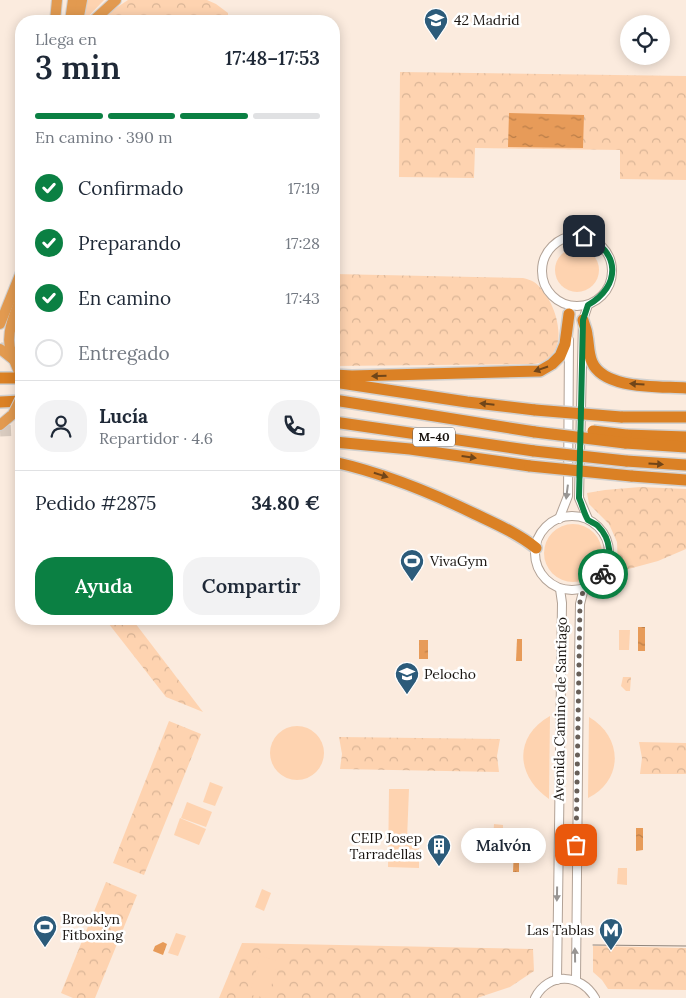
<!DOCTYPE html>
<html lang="es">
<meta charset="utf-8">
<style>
:root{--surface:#fff;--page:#f2f2f3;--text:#1f2937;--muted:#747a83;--line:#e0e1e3;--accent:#0b8043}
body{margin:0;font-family:Lora,serif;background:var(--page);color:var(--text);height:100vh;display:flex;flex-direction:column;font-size:19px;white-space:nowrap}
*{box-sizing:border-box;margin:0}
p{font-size:16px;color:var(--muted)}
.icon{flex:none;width:28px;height:28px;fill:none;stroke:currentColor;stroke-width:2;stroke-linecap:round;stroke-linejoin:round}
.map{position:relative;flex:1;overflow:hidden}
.details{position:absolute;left:15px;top:15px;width:325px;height:610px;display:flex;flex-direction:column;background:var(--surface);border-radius:20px;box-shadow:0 2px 12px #0003}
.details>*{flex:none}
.buttons{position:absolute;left:620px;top:15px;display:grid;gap:10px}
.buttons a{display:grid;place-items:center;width:50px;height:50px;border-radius:50%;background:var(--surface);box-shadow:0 2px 12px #0003;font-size:25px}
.pin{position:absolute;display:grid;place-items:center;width:42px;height:42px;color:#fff;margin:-21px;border-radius:10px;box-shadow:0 2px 8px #0006}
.courier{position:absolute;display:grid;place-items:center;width:50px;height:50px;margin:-25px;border:4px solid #0b8043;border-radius:50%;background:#fff;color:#222;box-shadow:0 1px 6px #0007}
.bubble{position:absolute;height:35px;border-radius:18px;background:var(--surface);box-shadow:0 2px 12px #0003;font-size:16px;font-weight:600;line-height:35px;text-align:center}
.head em{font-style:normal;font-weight:600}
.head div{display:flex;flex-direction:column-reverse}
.head{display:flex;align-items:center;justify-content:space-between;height:85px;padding:0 20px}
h1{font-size:32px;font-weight:600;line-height:38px}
.bar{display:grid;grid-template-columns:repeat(4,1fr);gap:8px 5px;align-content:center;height:60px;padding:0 20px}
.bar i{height:6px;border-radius:4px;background:var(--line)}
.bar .on{background:var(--accent)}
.bar p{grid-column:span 4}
.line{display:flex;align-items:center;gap:12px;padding:0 20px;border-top:1px solid var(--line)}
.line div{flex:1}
.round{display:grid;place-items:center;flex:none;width:52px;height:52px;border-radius:20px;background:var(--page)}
ol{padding:0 20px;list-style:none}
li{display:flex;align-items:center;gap:15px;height:55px}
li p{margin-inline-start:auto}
li .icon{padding:5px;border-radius:50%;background:var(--accent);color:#fff;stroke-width:4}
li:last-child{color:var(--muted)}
li i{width:28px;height:28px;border:2px solid var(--line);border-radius:50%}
.primary-button{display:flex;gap:10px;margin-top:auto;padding:10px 20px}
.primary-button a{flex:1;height:58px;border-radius:20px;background:var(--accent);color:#fff;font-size:20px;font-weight:600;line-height:58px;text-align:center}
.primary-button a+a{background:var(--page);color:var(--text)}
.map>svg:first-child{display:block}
</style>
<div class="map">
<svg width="686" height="998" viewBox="0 0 686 998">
<defs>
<pattern id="forest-crowns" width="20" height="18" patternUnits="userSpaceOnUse" patternTransform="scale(1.25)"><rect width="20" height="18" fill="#fed3b0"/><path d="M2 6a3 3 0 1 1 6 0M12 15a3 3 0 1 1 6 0" fill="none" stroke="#d9b496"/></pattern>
<pattern id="water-ripples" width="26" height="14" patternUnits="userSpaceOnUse" patternTransform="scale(1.25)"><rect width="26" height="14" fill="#e79b59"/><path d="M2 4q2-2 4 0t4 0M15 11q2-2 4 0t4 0" fill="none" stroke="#ba7d48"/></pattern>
</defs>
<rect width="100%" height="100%" fill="#fbebde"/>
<g fill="url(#forest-crowns)">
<path d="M87,0H104L84,21Z"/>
<path d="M128,0H207L216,4L228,13V21H100L110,12Z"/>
<path d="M400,72L686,76V180L620,179V150L475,148L474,178L399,177Z"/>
<path d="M334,274L523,278C527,279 531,280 534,282C554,296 571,344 546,360C543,362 539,363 535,364L334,366Z"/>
<path d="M640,487L686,489V549L658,561L621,571L618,567L617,542L609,524L589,504L587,493L605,490Z"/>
<path d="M105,619H132L203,712L166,697Z"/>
<path d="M623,677H631L630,691H626L621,686Z"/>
<path d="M169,721L201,734L144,875L113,863Z"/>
<path d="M339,737L500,739L497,756L499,772L340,769L342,754Z"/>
<path d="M639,742L686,743V774H640L642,758Z"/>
<path d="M106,882L137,895L95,998H73L61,993Z"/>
<path d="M242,943L533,949L534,971L510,987L477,998H219Z"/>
<path d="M593,946L686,948V990L608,989L602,980L593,972Z"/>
</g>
<g fill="#fed3b0">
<circle cx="577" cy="270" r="22"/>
<circle cx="573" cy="553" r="29"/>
<path d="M619,630H630L629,650H619Z"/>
<path d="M550,716L549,799C516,776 513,737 550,716Z"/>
<path d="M589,717C623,737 624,780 588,798Z"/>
<circle cx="297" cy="753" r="27"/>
<path d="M210,782L223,787L215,806L203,802Z"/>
<path d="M389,789H409L407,839H419V868L388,867Z"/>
<path d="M187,802L212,812L206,827L181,818Z"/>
<path d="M180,818L206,829L199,845L174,835Z"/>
<path d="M494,824L503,825V842L493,841Z"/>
<path d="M618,868H627V885L617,884Z"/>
<path d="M262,889L271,893L264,911L255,907Z"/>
<path d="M176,933L186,936L178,956L168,953Z"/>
<path d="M260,956L278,961L268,998L250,995Z"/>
</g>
<g fill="url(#water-ripples)">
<path d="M509,113L584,115L583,148L508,147Z"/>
<rect x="638" y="627" width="7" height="24"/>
<path d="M517,639H522V661H516Z"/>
<rect x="419" y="640" width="9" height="19"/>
<path d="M636,828H643V850L636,851Z"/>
<path d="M514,849H519V872H513Z"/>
<path d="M163,942L167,944L163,955L153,951L155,946Z"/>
</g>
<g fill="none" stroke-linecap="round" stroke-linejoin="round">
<g stroke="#d9cbbf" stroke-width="11" stroke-dasharray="11 5.5" stroke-linecap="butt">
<path d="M1,348H21"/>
<path d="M0,431L21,430"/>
</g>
<g stroke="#b2a296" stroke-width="10">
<g id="tertiary">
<circle cx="577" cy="271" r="35"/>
<path d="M588,305L583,320L579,498L588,519"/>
<circle cx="572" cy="553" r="37"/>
<path d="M559,519L568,496L569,340"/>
<path d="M557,980L562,603L560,589"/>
<path d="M576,980L579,662L580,604L584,588"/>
<path d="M535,998C548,972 581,973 595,998"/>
</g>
</g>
<g stroke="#d1d0cf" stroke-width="12">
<g id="trunk">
<path d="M55,21L57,0"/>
<path d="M70,21L73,0"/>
<path d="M78,21L82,0"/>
<path d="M93,21L116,0"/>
<path d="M0,324L21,272"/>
<path d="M0,349L14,360L21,377"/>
<path d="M14,360C3,338 13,319 21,297"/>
<path d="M0,425L13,414"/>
</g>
</g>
<g stroke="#d1d0cf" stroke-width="14">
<g id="motorway">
<path d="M583,320C584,325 587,330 587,335C589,344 588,353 592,362C604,390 660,386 686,388"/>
<path d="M334,375L352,376L540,371L552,364L560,356L565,344L569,314"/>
<path d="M0,378H21"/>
<path d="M334,382L467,402L535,410"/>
<path d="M334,400L535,432"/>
<path d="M0,402L21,401"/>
<path d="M621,417H686"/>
<path d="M334,422L534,451"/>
<path d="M626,435L686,437"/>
<path d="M334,442L410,449L530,466"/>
<path d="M625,443L686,447"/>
<path d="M626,461L686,465"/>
<path d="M334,462C383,473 430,492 475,514C496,524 517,533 536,548"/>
<path d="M631,476L686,480"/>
</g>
</g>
<use href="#tertiary" stroke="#fff" stroke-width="8"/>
<use href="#trunk" stroke="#e29a50" stroke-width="10"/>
<use href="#motorway" stroke="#db8125" stroke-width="11"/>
<path stroke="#90857c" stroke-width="1" d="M593,945L686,946"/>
<g stroke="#d1d0cf" stroke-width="12" stroke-linecap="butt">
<path id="trunk-bridge" d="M13,414L21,398"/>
</g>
<g stroke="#d1d0cf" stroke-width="14" stroke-linecap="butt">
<g id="motorway-bridge">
<path d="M535,410L621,417"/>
<path d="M593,431L626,435"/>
<path d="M535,432L625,443"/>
<path d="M534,451L626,461"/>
<path d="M530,466L631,476"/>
</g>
</g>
<use href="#trunk-bridge" stroke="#e29a50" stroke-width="10"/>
<use href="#motorway-bridge" stroke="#db8125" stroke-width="11"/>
</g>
<defs><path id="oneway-solid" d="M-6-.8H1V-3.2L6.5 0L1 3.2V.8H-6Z" transform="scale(1.25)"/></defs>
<g fill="#704519">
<use href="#oneway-solid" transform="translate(541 369) rotate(161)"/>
<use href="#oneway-solid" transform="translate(379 376) rotate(179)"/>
<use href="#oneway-solid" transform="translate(637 384) rotate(-176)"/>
<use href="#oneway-solid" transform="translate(487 404) rotate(-174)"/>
<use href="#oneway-solid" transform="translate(469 457) rotate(8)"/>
<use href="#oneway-solid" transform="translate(656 464) rotate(4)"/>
<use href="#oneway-solid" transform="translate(381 475) rotate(17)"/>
</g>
<g fill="#989593">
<use href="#oneway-solid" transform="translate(567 492) rotate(97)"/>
<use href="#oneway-solid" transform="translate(557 894) rotate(91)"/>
<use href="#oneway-solid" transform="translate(575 955) rotate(-91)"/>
</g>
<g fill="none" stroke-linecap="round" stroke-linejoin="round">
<path stroke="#685f58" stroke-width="5" stroke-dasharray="0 9" d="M576,845L580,602L584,588L593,584L603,574"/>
<path stroke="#0b8043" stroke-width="6" d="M584,236C621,251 621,286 588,305L583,320L579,498C582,504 584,514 588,520C591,522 596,524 598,526C611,539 613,559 603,574"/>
</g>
<defs>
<g id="school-pin" transform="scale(1.25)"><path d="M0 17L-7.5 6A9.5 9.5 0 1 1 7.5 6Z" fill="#2c5b7a" stroke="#fff"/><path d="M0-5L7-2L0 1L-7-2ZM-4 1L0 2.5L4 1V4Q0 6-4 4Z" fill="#fff"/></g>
<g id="stadium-pin" transform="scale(1.25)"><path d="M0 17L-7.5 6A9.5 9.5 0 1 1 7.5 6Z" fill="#2c5b7a" stroke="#fff"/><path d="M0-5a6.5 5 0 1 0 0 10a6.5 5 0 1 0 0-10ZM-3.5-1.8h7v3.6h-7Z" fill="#fff"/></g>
<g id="building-pin" transform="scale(1.25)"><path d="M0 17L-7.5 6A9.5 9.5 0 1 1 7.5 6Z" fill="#2c5b7a" stroke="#fff"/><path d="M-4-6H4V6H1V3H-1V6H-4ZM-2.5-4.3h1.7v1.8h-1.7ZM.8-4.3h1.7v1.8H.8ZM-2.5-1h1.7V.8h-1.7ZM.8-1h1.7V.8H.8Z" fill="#fff"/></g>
<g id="metro-pin" transform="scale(1.25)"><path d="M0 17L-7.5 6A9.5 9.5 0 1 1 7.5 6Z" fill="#2c5b7a" stroke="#fff"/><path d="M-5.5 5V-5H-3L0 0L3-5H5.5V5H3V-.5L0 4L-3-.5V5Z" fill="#fff"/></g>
</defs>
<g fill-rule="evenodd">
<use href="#school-pin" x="436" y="20"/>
<use href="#stadium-pin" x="412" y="561"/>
<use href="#school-pin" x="407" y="674"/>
<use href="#building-pin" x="439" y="846"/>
<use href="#stadium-pin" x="45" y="927"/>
<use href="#metro-pin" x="611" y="930"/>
</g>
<g text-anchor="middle" stroke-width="5" stroke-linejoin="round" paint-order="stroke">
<rect fill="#fff" stroke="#5e5a58" stroke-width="1" x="413" y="427.5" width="42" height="19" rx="4"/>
<g font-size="12" font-weight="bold" fill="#191410">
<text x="434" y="441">M-40</text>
</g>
<g font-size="14" fill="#191410" stroke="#fff" text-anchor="start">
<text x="454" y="25">42 Madrid</text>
<text x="430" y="566">VivaGym</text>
<text x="424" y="679">Pelocho</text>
<text x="422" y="843" text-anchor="end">CEIP Josep<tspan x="422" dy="16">Tarradellas</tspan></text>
<text x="62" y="924">Brooklyn<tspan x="62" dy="16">Fitboxing</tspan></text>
<text x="594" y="935" text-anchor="end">Las Tablas</text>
</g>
<g font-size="14" fill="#191410" stroke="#fff">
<text transform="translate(560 709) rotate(-89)" y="5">Avenida Camino de Santiago</text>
</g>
</g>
</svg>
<div class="buttons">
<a><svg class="icon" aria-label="locate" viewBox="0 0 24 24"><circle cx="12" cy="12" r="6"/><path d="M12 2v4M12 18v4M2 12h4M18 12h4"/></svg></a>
</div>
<div class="pin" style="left:576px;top:845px;background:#ea580c"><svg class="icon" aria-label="bag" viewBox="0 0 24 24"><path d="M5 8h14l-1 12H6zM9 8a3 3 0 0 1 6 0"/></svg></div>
<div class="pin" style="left:584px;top:236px;background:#1f2937"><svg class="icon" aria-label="home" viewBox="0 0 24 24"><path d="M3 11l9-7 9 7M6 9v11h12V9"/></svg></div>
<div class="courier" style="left:603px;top:574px"><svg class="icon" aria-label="bike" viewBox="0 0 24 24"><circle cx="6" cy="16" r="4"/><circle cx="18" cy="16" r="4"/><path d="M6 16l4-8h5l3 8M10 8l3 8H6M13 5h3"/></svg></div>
<div class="bubble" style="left:461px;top:828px;width:85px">Malvón</div>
<section class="details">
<div class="head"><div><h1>3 min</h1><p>Llega en</p></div><em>17:48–17:53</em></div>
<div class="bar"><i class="on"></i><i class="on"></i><i class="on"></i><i></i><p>En camino · 390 m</p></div>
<ol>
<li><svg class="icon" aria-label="check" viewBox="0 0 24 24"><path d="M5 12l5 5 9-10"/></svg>Confirmado<p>17:19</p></li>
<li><svg class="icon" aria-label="check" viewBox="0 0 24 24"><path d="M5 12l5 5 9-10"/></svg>Preparando<p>17:28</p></li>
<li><svg class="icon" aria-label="check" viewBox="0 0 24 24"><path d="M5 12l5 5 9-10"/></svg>En camino<p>17:43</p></li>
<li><i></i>Entregado</li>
</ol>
<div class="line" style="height:90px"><a class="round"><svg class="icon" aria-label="person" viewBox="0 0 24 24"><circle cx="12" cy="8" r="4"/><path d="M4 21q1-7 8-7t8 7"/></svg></a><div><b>Lucía</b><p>Repartidor · 4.6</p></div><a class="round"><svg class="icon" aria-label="phone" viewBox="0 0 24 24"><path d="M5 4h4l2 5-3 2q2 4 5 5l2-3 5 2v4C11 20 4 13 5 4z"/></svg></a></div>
<div class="line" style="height:65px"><div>Pedido #2875</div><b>34.80 €</b></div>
<div class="primary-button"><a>Ayuda</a><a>Compartir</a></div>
</section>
</div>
